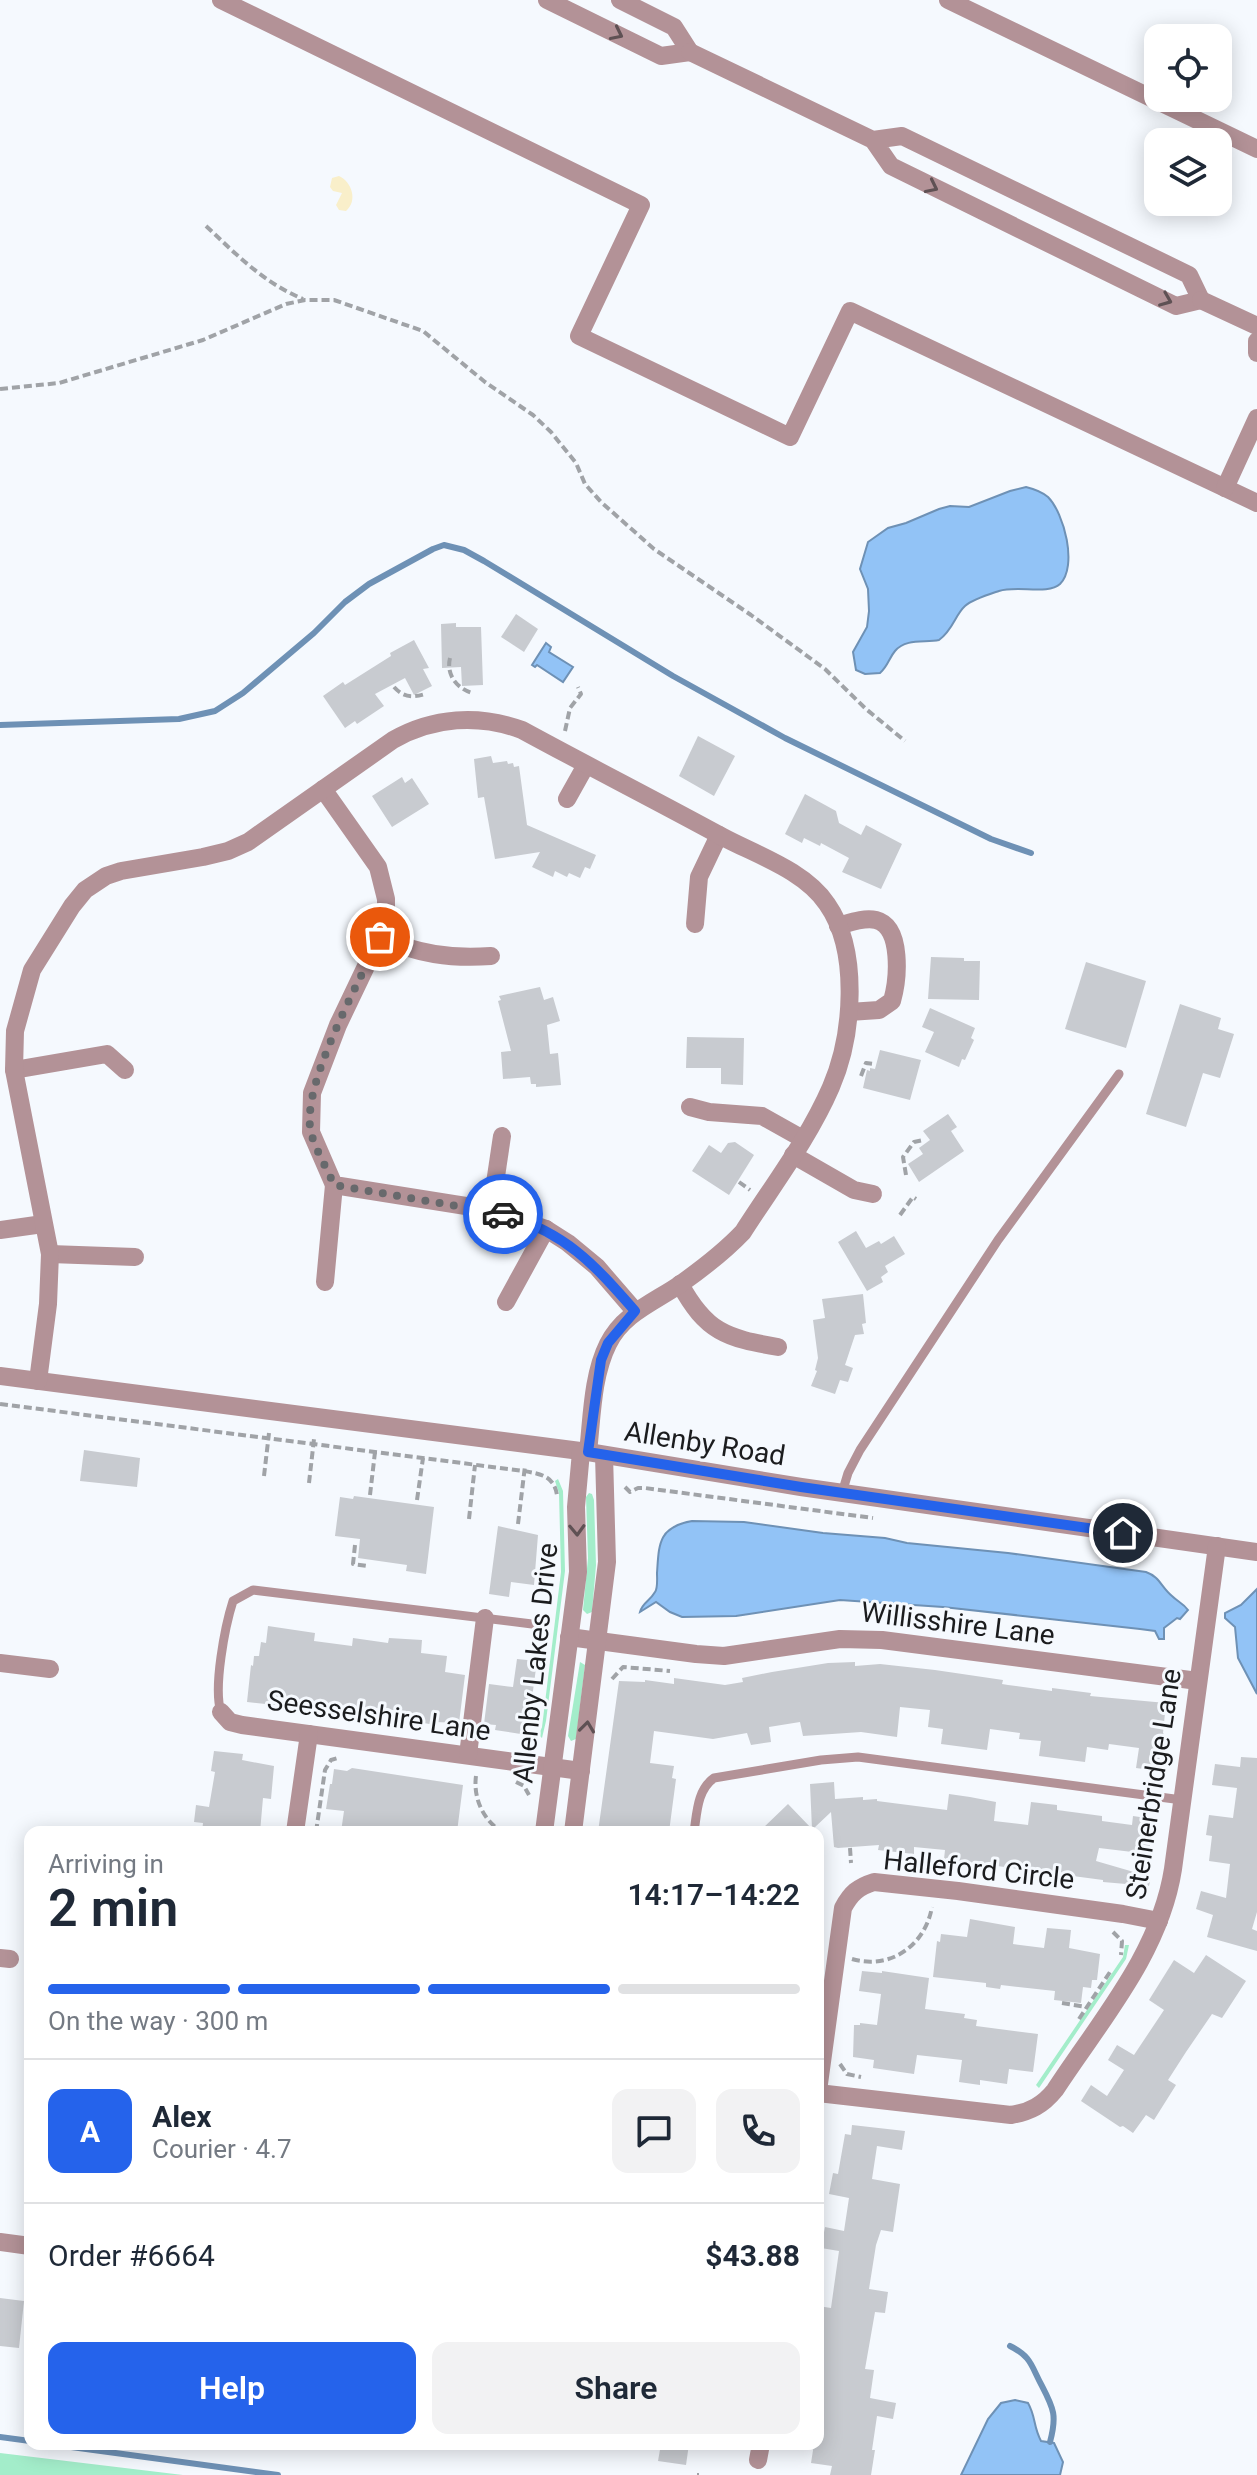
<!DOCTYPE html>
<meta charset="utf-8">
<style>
:root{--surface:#fff;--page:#f2f2f3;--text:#1f2937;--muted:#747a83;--line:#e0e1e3;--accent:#2563eb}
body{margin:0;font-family:Roboto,sans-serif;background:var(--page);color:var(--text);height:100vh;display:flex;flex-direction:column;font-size:30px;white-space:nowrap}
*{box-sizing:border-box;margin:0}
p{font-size:26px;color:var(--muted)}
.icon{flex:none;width:44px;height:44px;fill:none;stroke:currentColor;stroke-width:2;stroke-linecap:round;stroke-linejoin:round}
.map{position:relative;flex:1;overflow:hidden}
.panel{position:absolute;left:24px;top:1826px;width:800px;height:624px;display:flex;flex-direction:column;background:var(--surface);border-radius:16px;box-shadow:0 4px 20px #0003}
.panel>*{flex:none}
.tools{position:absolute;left:1144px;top:24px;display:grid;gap:16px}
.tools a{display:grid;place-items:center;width:88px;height:88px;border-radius:16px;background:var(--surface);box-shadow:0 4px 20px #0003;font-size:40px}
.pin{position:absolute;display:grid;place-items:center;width:68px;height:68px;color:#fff;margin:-34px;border:4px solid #fff;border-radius:50%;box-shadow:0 2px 8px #0007}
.courier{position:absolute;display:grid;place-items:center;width:80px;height:80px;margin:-40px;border:6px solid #2563eb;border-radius:50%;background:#fff;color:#222;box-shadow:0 2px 10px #0007}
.head em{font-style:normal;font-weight:600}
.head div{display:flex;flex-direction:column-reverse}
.head{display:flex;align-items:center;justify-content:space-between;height:136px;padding:0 24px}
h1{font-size:52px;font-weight:600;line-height:60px}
.bar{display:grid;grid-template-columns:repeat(4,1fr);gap:12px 8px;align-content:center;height:96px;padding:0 24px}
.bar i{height:10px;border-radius:6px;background:var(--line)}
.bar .active{background:var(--accent)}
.bar p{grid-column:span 4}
.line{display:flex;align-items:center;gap:20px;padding:0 24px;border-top:2px solid var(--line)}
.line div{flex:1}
.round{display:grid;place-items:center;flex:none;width:84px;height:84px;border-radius:16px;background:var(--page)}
.button{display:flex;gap:16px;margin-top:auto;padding:16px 24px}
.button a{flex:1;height:92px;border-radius:16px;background:var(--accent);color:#fff;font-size:32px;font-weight:600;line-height:92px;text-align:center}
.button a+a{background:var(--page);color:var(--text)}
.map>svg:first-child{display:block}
</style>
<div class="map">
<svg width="1257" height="2475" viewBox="0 0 1257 2475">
<rect width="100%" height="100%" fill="#f5f9fe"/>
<g fill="#a3edca">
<path d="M558,1479L563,1491L565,1571L546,1721L542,1738L539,1735L542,1727L561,1572L559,1493L555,1481Z"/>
<path d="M589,1493L592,1494L594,1500L596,1565L592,1612L587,1614L583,1610L588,1558L586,1497Z"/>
<path d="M580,1662L585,1665L576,1739L571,1741L568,1736Z"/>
<path d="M1125,1945H1129L1126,1959L1039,2088L1036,2085L1123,1957Z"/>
<path d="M0,2453L183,2475H0Z"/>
</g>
<path fill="#f9efca" d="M339,176C352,182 358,201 346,211L339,210L336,205L342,193L333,191L330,187L332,178Z"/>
<g fill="#92c3f6" stroke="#6e91b5" stroke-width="2">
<path d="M1026,487C1034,489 1041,491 1048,497C1064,513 1078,566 1060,584C1048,595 1017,585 999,591C990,594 973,599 965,606C955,615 953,630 939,640C925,643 906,638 895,651C889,658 888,666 880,673L865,674L856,670L853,652L867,627L869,611L868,589L860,569L868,542L888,528L906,523L939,509L950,506L969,507L1010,491Z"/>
<path d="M546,643L551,647L549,652L573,667L563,682L537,665L535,667L532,665Z"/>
<path d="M692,1521L744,1522L823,1533L885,1538L907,1543L1008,1553L1146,1572C1160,1577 1161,1587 1172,1596C1178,1602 1183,1603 1188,1610L1180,1619L1177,1618L1164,1628V1639H1159L1155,1631L1140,1629L943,1607L840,1600L736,1616L682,1617L670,1612L656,1602L640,1612C642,1603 650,1601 655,1592C658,1588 657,1579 657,1573C659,1544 658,1527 692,1521Z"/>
<path d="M1257,1589V1694L1238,1658L1235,1627L1225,1618V1613L1241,1605Z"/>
<path d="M1015,2400L1028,2403C1036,2417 1033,2426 1041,2441L1054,2443L1063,2462L1060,2475H961L988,2419L1001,2403Z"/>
</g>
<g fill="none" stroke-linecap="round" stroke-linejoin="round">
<g stroke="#6e91b5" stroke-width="6">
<path d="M0,725L179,719L215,711L243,693L314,633L345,602L369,584L433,549L444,545L464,550L484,561L673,676L785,738L991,839L1031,853"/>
<path d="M1010,2346C1032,2357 1031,2366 1042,2386C1054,2409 1057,2416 1050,2442"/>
<path d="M0,2437L30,2441"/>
<path d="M49,2444L278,2475"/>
</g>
</g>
<g fill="#c8cbd0">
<path d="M516,614L538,629L524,652L501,637Z"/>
<path d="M456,623V627H481L483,685L462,686L461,667L442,668L441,624Z"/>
<path d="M414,640L429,668L423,669L432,686L414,695L405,678L375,694L384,706L357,724L355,721L345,728L323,696L343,682L345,685L391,656L390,653Z"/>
<path d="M698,736L735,756L714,796L679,776Z"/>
<path d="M491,756L493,763L507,761L508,764L513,763L514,767L519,766L527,825L596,855L590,869L585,867L580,878L569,873L567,877L555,871L553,877L532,867L540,852L495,859L484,797L478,798L474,759Z"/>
<path d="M402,777L405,783L412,778L429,804L392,827L372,796Z"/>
<path d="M805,794L836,811L839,823L861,835L866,825L902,844L881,889L842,872L849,858L821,843L820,846L804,838L802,843L785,834Z"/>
<path d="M931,957L964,958V961H980L979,1000L928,999Z"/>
<path d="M1086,962L1146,981L1126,1048L1065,1029Z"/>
<path d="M540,987L544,1000L553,997L560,1021L547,1025L550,1054L558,1053L561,1085L536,1087V1084H531L530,1077L503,1079L501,1052L511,1051L498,1001L501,1000L499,996Z"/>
<path d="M1180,1004L1221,1018L1218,1029L1234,1034L1220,1078L1203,1073L1186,1127L1146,1114Z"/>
<path d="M930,1008L975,1028L971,1038L974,1040L965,1060L962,1059L959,1067L925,1052L934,1032L922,1027Z"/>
<path d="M687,1037L744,1038L743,1085L721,1084V1068H686Z"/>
<path d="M880,1050L921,1060L910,1100L863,1088L867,1070L870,1071V1068L875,1069Z"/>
<path d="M948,1114L957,1127L951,1131L964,1151L919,1182L908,1164L923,1154L919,1148L930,1140L923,1131Z"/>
<path d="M735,1142L754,1155L729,1195L692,1171L709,1145L721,1153L728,1143Z"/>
<path d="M856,1231L866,1248L879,1241L881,1244L894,1236L905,1254L885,1266L888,1272L881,1277L883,1282L867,1291L838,1242Z"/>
<path d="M863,1294L866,1323L862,1324L864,1334L855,1335L845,1365L853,1368L848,1382L840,1380L835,1394L811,1386L817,1371L815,1370L818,1358L813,1320L825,1318L822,1299Z"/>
<path d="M84,1450L140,1458L137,1487L80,1481Z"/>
<path d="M354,1496L434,1507L426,1574L406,1571L407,1565L358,1558L360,1539L335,1536L340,1497L353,1499Z"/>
<path d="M498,1526L538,1535L534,1585L511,1582L509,1597L489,1594Z"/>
<path d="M268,1626L315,1633L314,1641L352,1646L353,1638L388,1643L389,1638L422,1640L421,1653L447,1656L445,1672L465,1675L459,1723L435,1722V1725L418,1722L419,1717L400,1714L401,1711L368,1707V1714L303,1706L302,1708L247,1702L251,1665L253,1666L254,1656H259L261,1642L266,1643Z"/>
<path d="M517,1659L537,1661L527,1735L495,1730L496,1725L484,1724L489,1684L513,1687Z"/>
<path d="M855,1662V1666L880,1664L935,1670L1003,1680L1002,1684L1008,1685L1052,1691V1688L1091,1693L1090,1696L1166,1703L1163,1733L1166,1737L1162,1741L1158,1771L1136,1768L1139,1748L1109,1744L1108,1750L1087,1747L1085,1762L1039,1756L1041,1741L1019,1739L1020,1733L990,1729L987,1750L941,1744L943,1729L928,1727L930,1710L900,1707L897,1737L861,1732L803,1736L800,1722L769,1727L771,1742L751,1745L747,1733L713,1739L654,1731L650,1763L674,1766L672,1778L676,1779L669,1832H598L619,1681L645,1682V1680L674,1684V1678L725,1685L743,1682L742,1678L772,1672L828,1663Z"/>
<path d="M214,1751L243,1754L242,1760L274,1766L271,1799L263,1798L260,1832H202L203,1823L194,1822L196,1805L209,1807L215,1772L211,1771Z"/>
<path d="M1241,1757L1257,1758V1912L1252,1929L1257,1931V1951L1207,1937L1213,1915L1196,1909L1201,1891L1226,1898L1230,1864L1209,1861L1212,1836L1206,1835L1209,1815L1233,1818L1237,1788L1212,1785L1215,1764L1240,1767Z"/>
<path d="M352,1768L463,1785L457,1832H341L344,1811L326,1809L330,1784H332L334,1769L347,1771Z"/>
<path d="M834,1782L835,1799L863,1797V1800L877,1799V1801L947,1810L949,1794L970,1797L996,1802L994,1821L1028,1825L1031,1802L1057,1805V1810L1102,1816V1821L1132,1825L1133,1816L1153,1819L1149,1854L1099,1848L1096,1861L1151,1877L1149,1886L1103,1882V1880L944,1859L945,1850L914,1847V1854L878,1850L879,1845L838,1848L834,1847L831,1812L813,1829L815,1832H759L788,1804L812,1829L810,1784Z"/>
<path d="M970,1919L1015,1927L1013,1944L1044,1948L1047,1928L1071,1930L1069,1948L1100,1954L1097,1980H1092L1091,1988L1083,1987L1081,2003L1054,2000L1055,1991L1001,1985L1000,1989L986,1987V1983L933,1977L937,1941L940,1942L941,1934L967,1937Z"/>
<path d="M1206,1955L1246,1981L1222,2018L1212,2014L1186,2052L1168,2080L1176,2085L1154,2120L1146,2115L1133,2133L1123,2126L1120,2127L1081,2101L1091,2085L1107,2096L1124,2070L1108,2060L1117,2045L1134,2055L1164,2010L1149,2000L1174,1960L1194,1973Z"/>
<path d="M862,1971L882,1973V1971L929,1978L925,2009L965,2014L964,2018L977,2020L976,2026L1038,2034L1033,2072L1009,2069L1007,2084L980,2080V2085L959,2082L962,2060L917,2055L914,2074L873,2068L874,2060L853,2057L854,2025H860V2023L877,2025L881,1994L859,1991Z"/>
<path d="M852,2125L905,2131L902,2150L877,2146L872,2179L900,2184L893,2232L881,2230L876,2245L869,2289L888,2292L885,2313L875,2312L865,2369L874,2370L870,2398L896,2403L893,2419L877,2416L872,2450H875L871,2475H830L832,2466L811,2463L814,2444H818V2384L823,2354L818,2353V2306L831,2308L839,2251L821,2248L825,2227L844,2231L849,2198L829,2194L833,2173L838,2174L845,2134L851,2135Z"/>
<path d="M0,2298L24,2301L19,2348L0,2346Z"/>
<path d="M661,2444H689L686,2465L658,2461Z"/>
</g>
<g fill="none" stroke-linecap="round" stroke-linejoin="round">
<g stroke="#a0a3a7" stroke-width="4" stroke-dasharray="8 4" stroke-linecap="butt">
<path d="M206,226C237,255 264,283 303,299"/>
<path d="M0,389L59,383L203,340L286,304L305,300H334L423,331L485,382L533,415L551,432L576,463L585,484L601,502L654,549L751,615L825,669L866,709L905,741"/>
<path d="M450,658C446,674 456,688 472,693"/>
<path d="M394,687C403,697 412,698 425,694"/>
<path d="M565,731L570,708L581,694L578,687"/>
<path d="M861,1076L866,1063L874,1064"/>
<path d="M906,1175L903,1157L914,1142L923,1140"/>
<path d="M739,1182L750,1190"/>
<path d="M900,1215L913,1197L916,1199"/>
<path d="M0,1404L524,1471C541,1474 554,1476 557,1495"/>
<path d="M264,1476L269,1433"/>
<path d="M309,1483L314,1439"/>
<path d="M625,1487L630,1492L638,1488H645L873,1518"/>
<path d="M370,1495L375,1452"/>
<path d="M417,1500L423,1458"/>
<path d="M469,1519L475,1465"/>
<path d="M518,1524L525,1466"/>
<path d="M355,1545L353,1564L367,1566"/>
<path d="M612,1679L623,1667L670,1671"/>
<path d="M1162,1697L1170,1703L1174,1715"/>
<path d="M476,1776C473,1798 483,1820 502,1832"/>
<path d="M516,1782L524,1786L529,1795"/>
<path d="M316,1832L325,1770L331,1760L338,1758"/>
<path d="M850,1848L851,1863"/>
<path d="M1113,1932L1122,1941L1121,1955"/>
<path d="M852,1959C890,1970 925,1946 932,1907"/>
<path d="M1062,2003L1086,2007"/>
<path d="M1079,2019L1112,1969"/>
<path d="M840,2064L847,2074L861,2077"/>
<path d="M697,2475H699"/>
</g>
<g stroke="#b39297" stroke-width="9">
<path d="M842,1493L848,1473L860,1450L998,1240L1119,1074"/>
<path d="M221,1712C213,1688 225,1626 233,1601L253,1590L532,1624"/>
<path d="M694,1832C697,1813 697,1790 714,1778L821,1760L858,1757L1182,1800"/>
</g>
<g stroke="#b39297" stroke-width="18">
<path d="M221,0L641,205L579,336L790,437L850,311L1257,503"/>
<path d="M547,0L661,56L690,52L674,27L620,0"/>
<path d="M948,0L1257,149"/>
<path d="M690,52L873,140L891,166L1176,306L1201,300L1189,275L902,136L873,140"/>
<path d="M1201,300L1257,326"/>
<path d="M1257,341V353"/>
<path d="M1225,488L1257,418"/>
<path d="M323,789L378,867L386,899V921L380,937L338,1025L312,1093L311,1132L334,1185L491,1210L546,1229L568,1243L597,1267L635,1311"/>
<path d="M567,799L586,765"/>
<path d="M695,924L699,877L719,835"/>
<path d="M838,926C849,923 864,917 876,920C903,927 898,980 892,1001L879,1010L849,1012"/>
<path d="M380,937C417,954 451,959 491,956"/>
<path d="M14,1070L107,1054L125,1070"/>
<path d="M690,1107L709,1112L762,1116L803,1139"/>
<path d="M793,1155L854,1190L873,1194"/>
<path d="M491,1210L502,1136"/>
<path d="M0,1230L43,1224"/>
<path d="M50,1254L135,1257"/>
<path d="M325,1282L334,1185"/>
<path d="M680,1284C706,1332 726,1338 778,1347"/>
<path d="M506,1302L546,1229"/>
<path d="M0,1376L588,1452L801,1487L1257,1552"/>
<path d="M38,1381L48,1304L50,1254L14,1070L15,1031L32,970L72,906L85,890L106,876L121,871L203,857L228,851L248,842L393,740C433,717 479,714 522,730C588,766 655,800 721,836C756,855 804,870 827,904C860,951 853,1036 831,1087C809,1138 773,1185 743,1232C725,1251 703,1268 682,1283C655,1302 623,1313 608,1344C592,1376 592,1418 588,1452"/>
<path d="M569,1637L696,1654L724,1656L840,1639L882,1640L1198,1681"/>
<path d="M0,1663L50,1669"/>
<path d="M221,1712L230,1722L242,1725L581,1771"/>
<path d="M468,1755L485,1618"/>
<path d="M295,1832L309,1734"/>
<path d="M544,1832L578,1572L576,1507L581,1452"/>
<path d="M573,1832L607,1562L604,1455"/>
<path d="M0,1958L10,1959"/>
<path d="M818,2091L843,1908C851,1893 858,1887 874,1882L958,1891L1123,1914L1159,1921"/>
<path d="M818,2093L1011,2115C1030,2112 1043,2105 1055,2090C1100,2021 1160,1953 1173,1869L1217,1546"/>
<path d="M0,2242L30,2246"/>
<path d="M758,2460L761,2444"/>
</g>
</g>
<defs><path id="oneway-chevron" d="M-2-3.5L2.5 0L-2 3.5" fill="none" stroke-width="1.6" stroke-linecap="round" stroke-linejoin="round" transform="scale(2)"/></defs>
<g stroke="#5f5154">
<use href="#oneway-chevron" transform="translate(617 34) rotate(26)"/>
<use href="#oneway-chevron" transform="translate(932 187) rotate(26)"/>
<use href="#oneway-chevron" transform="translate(1166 300) rotate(22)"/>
<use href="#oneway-chevron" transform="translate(577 1530) rotate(88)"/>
<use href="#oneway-chevron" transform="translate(587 1727) rotate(-83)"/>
</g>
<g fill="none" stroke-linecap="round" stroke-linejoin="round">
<path stroke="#67696c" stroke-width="8" stroke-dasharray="0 14.4" d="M380,937C359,983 300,1086 311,1133C316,1151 327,1168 334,1185L503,1214"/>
<path stroke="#2563eb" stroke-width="10" d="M503,1214C566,1233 593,1263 635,1311L608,1343L601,1360L588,1452L801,1487L1123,1533"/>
</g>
<g text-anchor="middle" stroke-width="6" stroke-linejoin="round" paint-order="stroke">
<g font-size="28" fill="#1b1c1e" stroke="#f5f9fe">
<text transform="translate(705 1443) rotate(9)" y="10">Allenby Road</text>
<text transform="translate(958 1623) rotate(7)" y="10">Willisshire Lane</text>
<text transform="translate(535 1663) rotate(-84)" y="10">Allenby Lakes Drive</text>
<text transform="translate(379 1715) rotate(8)" y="10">Seesselshire Lane</text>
<text transform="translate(1153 1784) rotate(-81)" y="10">Steinerbridge Lane</text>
<text transform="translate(979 1869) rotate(6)" y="10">Halleford Circle</text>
</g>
</g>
</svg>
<div class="tools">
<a><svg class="icon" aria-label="locate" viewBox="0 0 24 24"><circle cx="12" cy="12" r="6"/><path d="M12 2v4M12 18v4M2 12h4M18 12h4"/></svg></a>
<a><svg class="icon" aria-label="layers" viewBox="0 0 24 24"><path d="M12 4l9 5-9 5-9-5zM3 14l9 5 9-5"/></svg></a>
</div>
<div class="pin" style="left:380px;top:937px;background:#ea580c"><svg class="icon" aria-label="bag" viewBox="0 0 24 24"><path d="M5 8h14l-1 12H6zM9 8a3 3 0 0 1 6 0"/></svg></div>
<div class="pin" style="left:1123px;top:1533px;background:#1f2937"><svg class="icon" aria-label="home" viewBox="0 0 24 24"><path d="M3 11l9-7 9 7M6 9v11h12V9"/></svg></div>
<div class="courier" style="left:503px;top:1214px"><svg class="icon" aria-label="car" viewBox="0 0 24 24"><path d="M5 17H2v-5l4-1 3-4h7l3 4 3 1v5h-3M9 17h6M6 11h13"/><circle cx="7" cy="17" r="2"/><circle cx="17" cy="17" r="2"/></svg></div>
<section class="panel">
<div class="head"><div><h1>2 min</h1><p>Arriving in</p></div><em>14:17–14:22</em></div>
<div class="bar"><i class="active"></i><i class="active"></i><i class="active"></i><i></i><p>On the way · 300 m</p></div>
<div class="line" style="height:144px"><b class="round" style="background:var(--accent);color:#fff">A</b><div><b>Alex</b><p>Courier · 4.7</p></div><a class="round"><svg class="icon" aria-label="chat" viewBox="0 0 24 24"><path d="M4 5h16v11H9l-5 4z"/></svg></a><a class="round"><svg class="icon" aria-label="phone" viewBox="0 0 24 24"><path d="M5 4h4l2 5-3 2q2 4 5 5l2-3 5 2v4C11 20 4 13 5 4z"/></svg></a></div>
<div class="line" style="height:104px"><div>Order #6664</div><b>$43.88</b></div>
<div class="button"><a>Help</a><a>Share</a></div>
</section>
</div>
